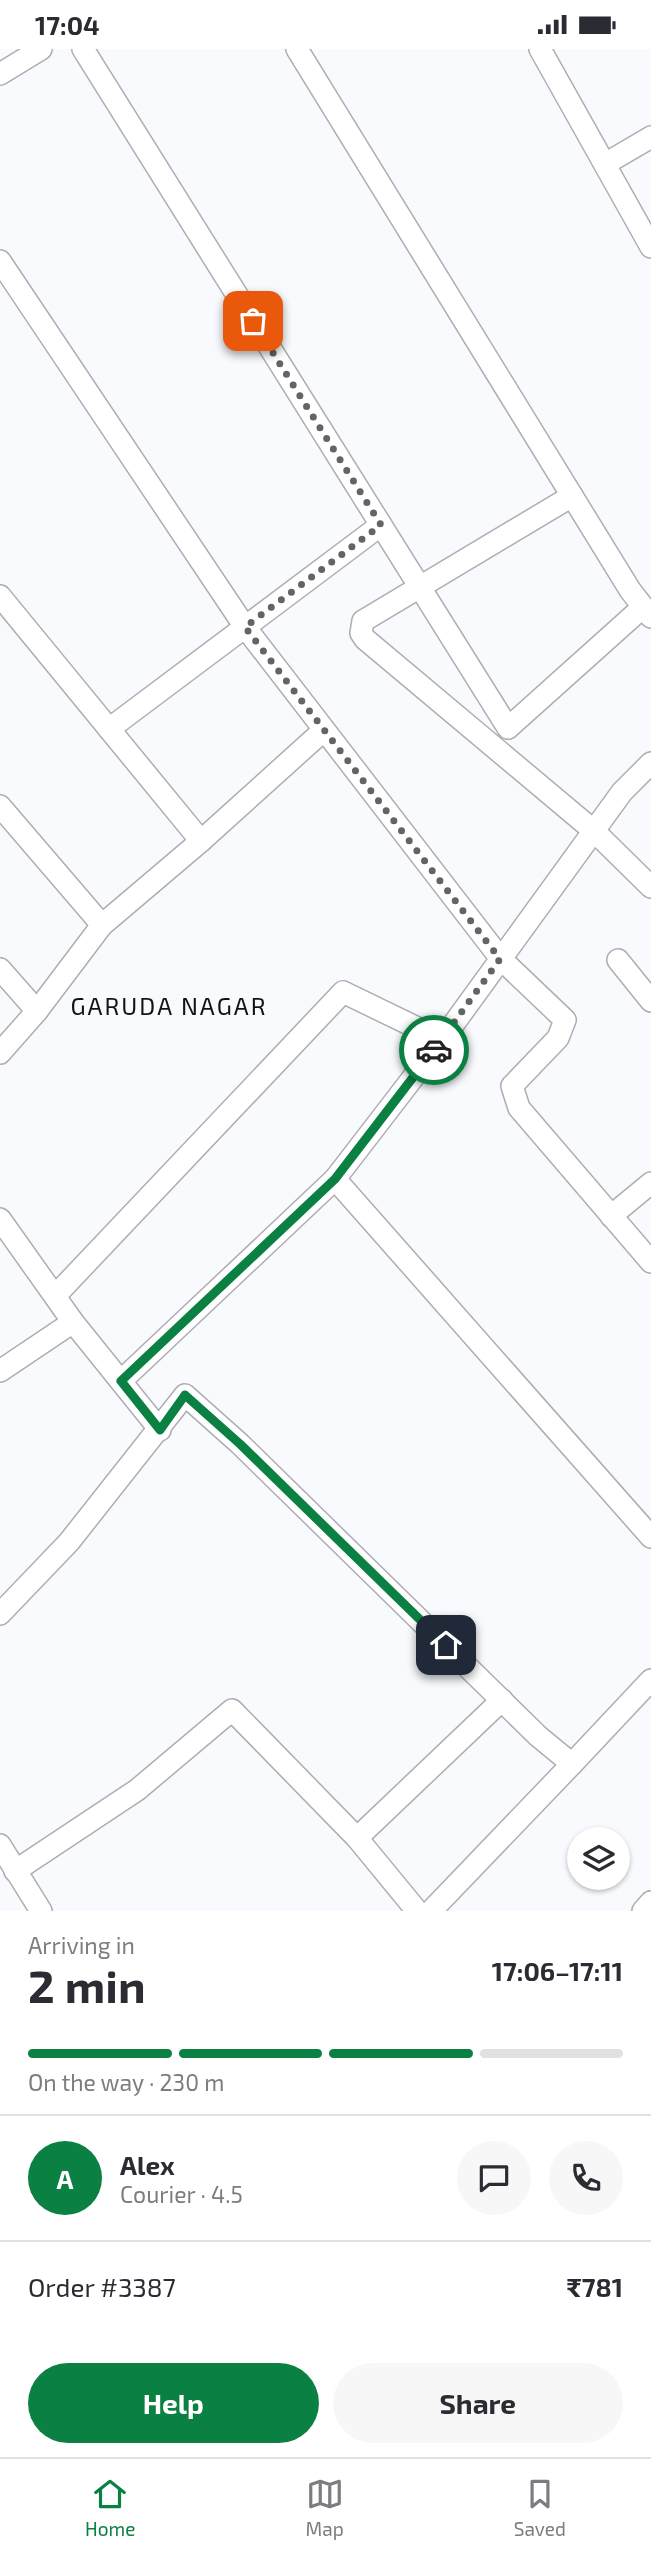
<!DOCTYPE html>
<meta charset="utf-8">
<style>
:root{--surface:#fff;--page:#f7f7f7;--text:#2b2b33;--muted:#7c7c81;--line:#e1e1e2;--accent:#0b8043}
body{margin:0;font-family:"Exo 2",sans-serif;background:var(--page);color:var(--text);height:100vh;display:flex;flex-direction:column;font-size:26px;white-space:nowrap}
*{box-sizing:border-box;margin:0}
p{font-size:23px;color:var(--muted)}
.icon{flex:none;width:38px;height:38px;fill:none;stroke:currentColor;stroke-width:2;stroke-linecap:round;stroke-linejoin:round}
.map{position:relative;height:1862px;overflow:hidden}
.details{display:flex;flex-direction:column;background:var(--surface);flex:1}
.details>*{flex:none}
.fabs{position:absolute;left:567px;top:1778px;display:grid;gap:14px}
.fabs a{display:grid;place-items:center;width:63px;height:63px;border-radius:50%;background:var(--surface);box-shadow:0 2px 5px #0004;font-size:35px}
.pin{position:absolute;display:grid;place-items:center;width:60px;height:60px;color:#fff;margin:-30px;border-radius:14px;box-shadow:0 4px 10px #0006}
.courier{position:absolute;display:grid;place-items:center;width:70px;height:70px;margin:-35px;border:5px solid #0b8043;border-radius:50%;background:#fff;color:#222;box-shadow:0 2px 9px #0007}
.head em{font-style:normal;font-weight:700}
.head div{display:flex;flex-direction:column-reverse}
.head{display:flex;align-items:center;justify-content:space-between;height:119px;padding:0 28px}
h1{font-size:46px;font-weight:700;line-height:52px}
.bar{display:grid;grid-template-columns:repeat(4,1fr);gap:10px 7px;align-content:center;height:84px;padding:0 28px}
.bar i{height:9px;border-radius:5px;background:var(--line)}
.bar .selected{background:var(--accent)}
.bar p{grid-column:span 4}
.line{display:flex;align-items:center;gap:18px;padding:0 28px;border-top:2px solid var(--line)}
.line div{flex:1}
.round{display:grid;place-items:center;flex:none;width:74px;height:74px;border-radius:37px;background:var(--page)}
.action{display:flex;gap:14px;margin-top:auto;padding:14px 28px}
.action a{flex:1;height:80px;border-radius:42px;background:var(--accent);color:#fff;font-size:28px;font-weight:700;line-height:80px;text-align:center}
.action a+a{background:var(--page);color:var(--text)}
.status{display:flex;justify-content:space-between;align-items:center;height:49px;padding:0 35px;background:var(--surface);direction:ltr}
.status svg{height:19px;fill:currentColor}
.tabs{display:flex;justify-content:space-around;align-items:center;height:98px;border-top:2px solid var(--line);background:var(--surface);font-size:19px;color:var(--muted)}
.tabs a{display:grid;justify-items:center;gap:4px}
.tabs .selected{color:var(--accent)}
.map>svg:first-child{display:block}
</style>
<div class="status"><b>17:04</b><svg viewBox="0 0 49 12"><path d="M0 12V9h3v3zM5 12V6h3v6zM10 12V3h3v9zM15 12V0h3v12zM26 1h20v11H26zM47 4h2v5h-2z"/></svg></div>
<div class="map">
<svg width="651" height="1862" viewBox="0 0 651 1862">
<rect width="100%" height="100%" fill="#f9fafe"/>
<g fill="none" stroke-linecap="round" stroke-linejoin="round">
<g stroke="#adadb3" stroke-width="24">
<g id="minor">
<path d="M83,0L508,679L643,558"/>
<path d="M297,0L630,541L651,568"/>
<path d="M540,0L651,198"/>
<path d="M0,25L41,0"/>
<path d="M605,115L651,88"/>
<path d="M0,212L245,578L501,910L565,971L558,989L512,1037L519,1059L651,1213"/>
<path d="M572,447L363,572L361,584L365,590L594,782L651,838"/>
<path d="M0,547L201,792"/>
<path d="M109,680L381,476"/>
<path d="M0,757L102,876"/>
<path d="M618,911L651,952"/>
<path d="M0,920L37,962"/>
<path d="M0,1004L37,962L102,876L201,792L324,681"/>
<path d="M335,1130L442,991L622,743L651,714"/>
<path d="M611,1167L651,1134"/>
<path d="M0,1170L73,1273L160,1381"/>
<path d="M55,1247L343,943L442,991"/>
<path d="M0,1322L73,1273"/>
<path d="M121,1332L335,1130L651,1488"/>
<path d="M0,1565L69,1493L185,1346L240,1395L538,1687L572,1715L431,1862"/>
<path d="M572,1715L651,1631"/>
<path d="M357,1789L417,1862"/>
<path d="M0,1796L41,1862"/>
<path d="M15,1822L137,1741L232,1661L357,1789L502,1651"/>
<path d="M643,1862L651,1853"/>
</g>
</g>
<use href="#minor" stroke="#fff" stroke-width="21"/>
</g>
<g fill="none" stroke-linecap="round" stroke-linejoin="round">
<path stroke="#636467" stroke-width="7" stroke-dasharray="0 12.6" d="M253,272L381,476L245,578L500,910L434,1001"/>
<path stroke="#0b8043" stroke-width="9" d="M434,1001L335,1130L121,1332L160,1381L185,1346L240,1395L446,1596"/>
</g>
<g text-anchor="middle" stroke-width="7" stroke-linejoin="round" paint-order="stroke">
<g font-size="24" letter-spacing="2" fill="#121315" stroke="#f9fafe">
<text x="169" y="966">GARUDA NAGAR</text>
</g>
</g>
</svg>
<div class="fabs">
<a><svg class="icon" aria-label="layers" viewBox="0 0 24 24"><path d="M12 4l9 5-9 5-9-5zM3 14l9 5 9-5"/></svg></a>
</div>
<div class="pin" style="left:253px;top:272px;background:#ea580c"><svg class="icon" aria-label="bag" viewBox="0 0 24 24"><path d="M5 8h14l-1 12H6zM9 8a3 3 0 0 1 6 0"/></svg></div>
<div class="pin" style="left:446px;top:1596px;background:#1f2937"><svg class="icon" aria-label="home" viewBox="0 0 24 24"><path d="M3 11l9-7 9 7M6 9v11h12V9"/></svg></div>
<div class="courier" style="left:434px;top:1001px"><svg class="icon" aria-label="car" viewBox="0 0 24 24"><path d="M5 17H2v-5l4-1 3-4h7l3 4 3 1v5h-3M9 17h6M6 11h13"/><circle cx="7" cy="17" r="2"/><circle cx="17" cy="17" r="2"/></svg></div>
</div>
<section class="details">
<div class="head"><div><h1>2 min</h1><p>Arriving in</p></div><em>17:06–17:11</em></div>
<div class="bar"><i class="selected"></i><i class="selected"></i><i class="selected"></i><i></i><p>On the way · 230 m</p></div>
<div class="line" style="height:126px"><b class="round" style="background:var(--accent);color:#fff">A</b><div><b>Alex</b><p>Courier · 4.5</p></div><a class="round"><svg class="icon" aria-label="chat" viewBox="0 0 24 24"><path d="M4 5h16v11H9l-5 4z"/></svg></a><a class="round"><svg class="icon" aria-label="phone" viewBox="0 0 24 24"><path d="M5 4h4l2 5-3 2q2 4 5 5l2-3 5 2v4C11 20 4 13 5 4z"/></svg></a></div>
<div class="line" style="height:91px"><div>Order #3387</div><b>₹781</b></div>
<div class="action"><a>Help</a><a>Share</a></div>
</section>
<nav class="tabs">
<a class="selected"><svg class="icon" aria-label="home" viewBox="0 0 24 24"><path d="M3 11l9-7 9 7M6 9v11h12V9"/></svg>Home</a>
<a><svg class="icon" aria-label="map" viewBox="0 0 24 24"><path d="M3 6l6-2 6 2 6-2v14l-6 2-6-2-6 2zM9 4v14M15 6v14"/></svg>Map</a>
<a><svg class="icon" aria-label="saved" viewBox="0 0 24 24"><path d="M7 4h10v16l-5-4-5 4z"/></svg>Saved</a>
</nav>
